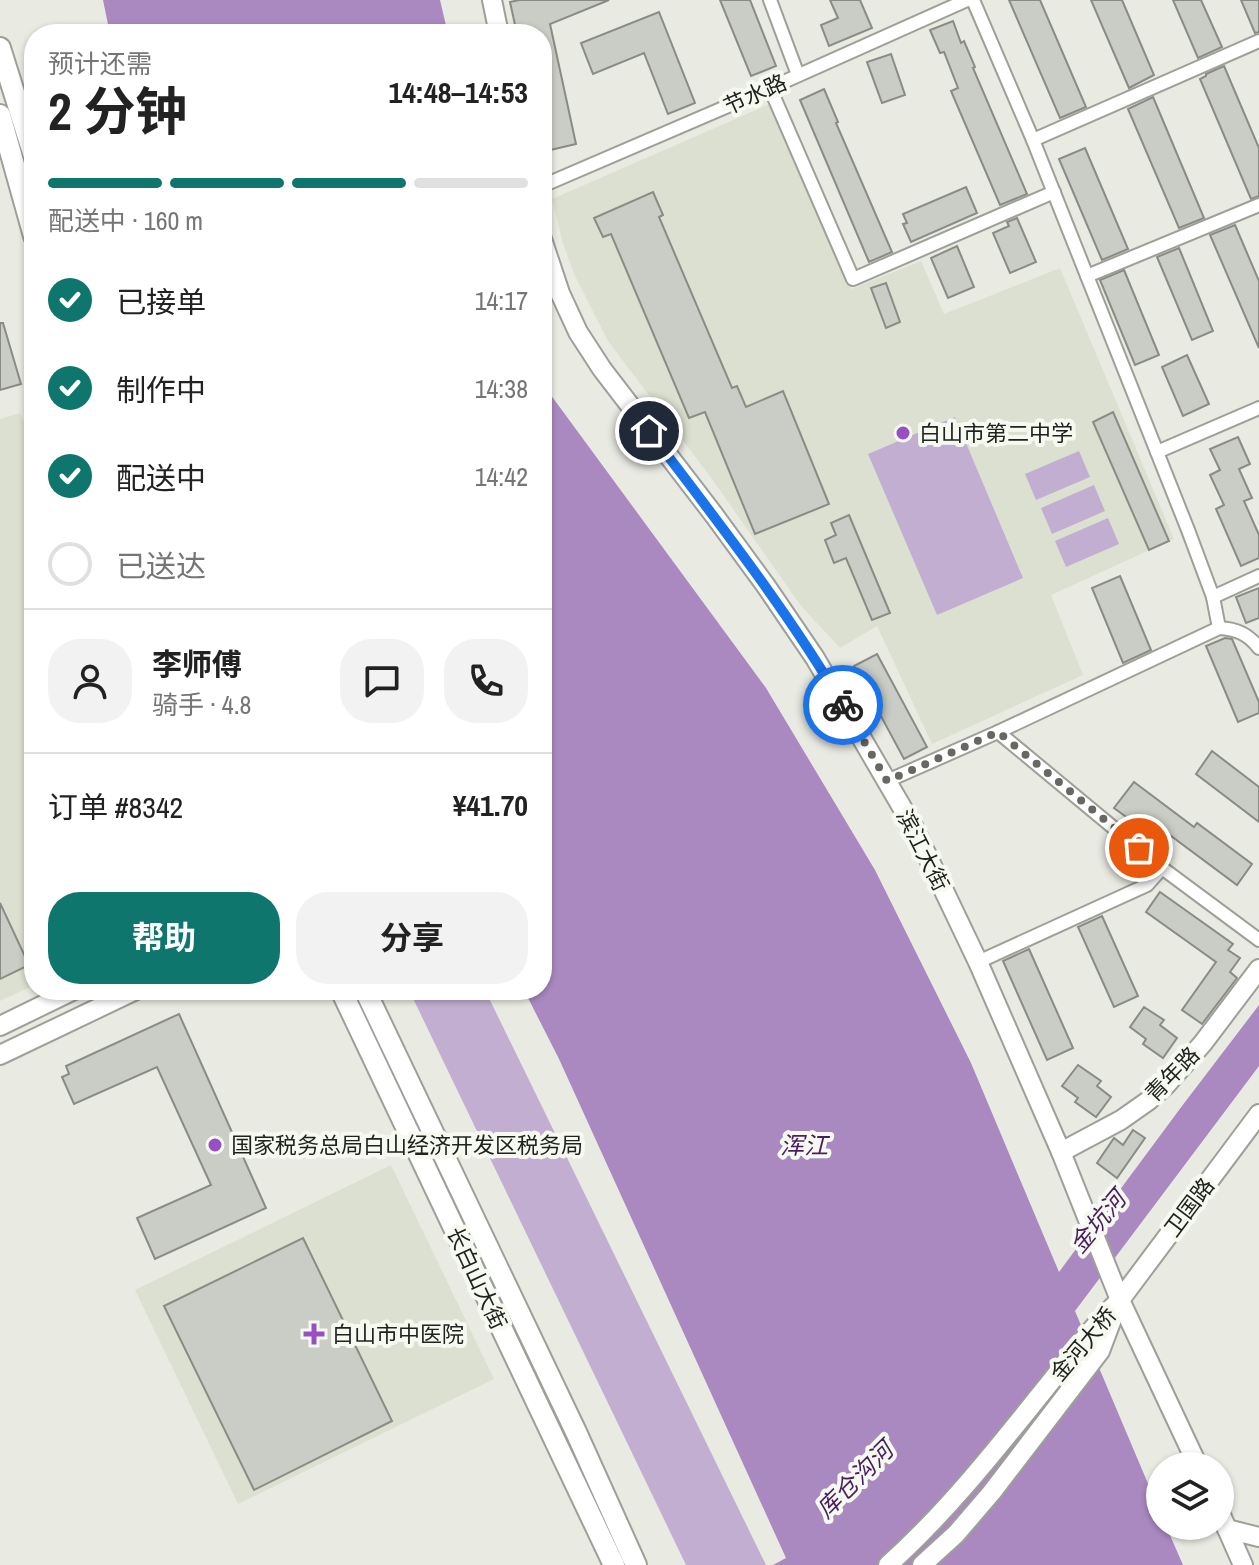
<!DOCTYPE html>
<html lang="zh">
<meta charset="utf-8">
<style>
:root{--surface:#fff;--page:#f2f2f2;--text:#222;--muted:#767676;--line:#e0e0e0;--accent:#0f766e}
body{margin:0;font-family:"Archivo Narrow","Noto Sans SC",sans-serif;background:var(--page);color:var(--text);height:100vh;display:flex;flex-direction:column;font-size:30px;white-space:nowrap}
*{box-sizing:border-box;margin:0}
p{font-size:26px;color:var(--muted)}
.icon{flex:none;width:44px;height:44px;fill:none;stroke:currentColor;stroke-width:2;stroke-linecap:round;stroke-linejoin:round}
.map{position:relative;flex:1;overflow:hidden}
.drawer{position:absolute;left:24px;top:24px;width:528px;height:976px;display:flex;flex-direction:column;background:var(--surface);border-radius:32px;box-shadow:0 2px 6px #0004}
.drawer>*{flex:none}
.buttons{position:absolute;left:1146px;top:1452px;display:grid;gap:16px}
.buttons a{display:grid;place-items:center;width:88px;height:88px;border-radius:50%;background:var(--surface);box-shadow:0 2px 6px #0004;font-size:40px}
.pin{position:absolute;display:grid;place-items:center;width:68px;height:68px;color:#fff;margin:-34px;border:4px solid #fff;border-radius:50%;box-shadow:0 2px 8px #0007}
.courier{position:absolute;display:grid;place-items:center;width:80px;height:80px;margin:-40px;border:6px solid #1a73e8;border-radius:50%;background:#fff;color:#222;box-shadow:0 2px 10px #0007}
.summary em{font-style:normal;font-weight:700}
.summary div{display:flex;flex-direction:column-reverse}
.summary{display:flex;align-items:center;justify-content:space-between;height:136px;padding:0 24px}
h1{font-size:52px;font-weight:700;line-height:60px}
.bar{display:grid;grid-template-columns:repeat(4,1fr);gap:12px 8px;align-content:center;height:96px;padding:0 24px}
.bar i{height:10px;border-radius:6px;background:var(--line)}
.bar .selected{background:var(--accent)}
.bar p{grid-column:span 4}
.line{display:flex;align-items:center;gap:20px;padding:0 24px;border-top:2px solid var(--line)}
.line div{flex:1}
.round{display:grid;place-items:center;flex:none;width:84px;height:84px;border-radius:32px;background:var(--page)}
ol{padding:0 24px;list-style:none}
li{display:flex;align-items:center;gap:24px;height:88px}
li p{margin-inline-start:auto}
li .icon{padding:8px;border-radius:50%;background:var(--accent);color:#fff;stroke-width:4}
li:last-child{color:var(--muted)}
li i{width:44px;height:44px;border:4px solid var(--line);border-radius:50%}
.cta{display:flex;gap:16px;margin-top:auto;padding:16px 24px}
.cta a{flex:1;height:92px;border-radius:32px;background:var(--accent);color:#fff;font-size:32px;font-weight:700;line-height:92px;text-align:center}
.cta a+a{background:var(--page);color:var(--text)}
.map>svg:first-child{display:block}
</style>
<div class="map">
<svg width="1259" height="1565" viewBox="0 0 1259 1565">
<rect width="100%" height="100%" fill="#e9ebe3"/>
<g fill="#dce0d1">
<path d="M772,103L851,289L921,261L944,314L1060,268L1174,539L1051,595L1083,675L932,744L877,626L840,648L801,606L712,479L608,341L574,274L562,240L552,199Z"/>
<path d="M20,413L34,445V985L0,1001V419Z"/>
<path d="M391,1165L494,1379L238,1504L135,1290Z"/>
</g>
<g fill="#c2aed1">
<path d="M955,417L1023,578L937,615L868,454Z"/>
<path d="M1079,451L1090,477L1036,500L1025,474Z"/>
<path d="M1094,485L1105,511L1052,534L1041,508Z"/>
<path d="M1108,518L1119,544L1066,567L1055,541Z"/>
<path d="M409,990H485L766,1565H686Z"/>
</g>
<g fill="#aa89c1">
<path d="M103,0H440L448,34H110Z"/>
<path d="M542,383L766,688L875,870L971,1063L1059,1272L1182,1106L1259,1005V1066L1075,1311L1160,1512V1526H1166L1183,1565H773L786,1558L559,1059L524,990H542Z"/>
</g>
<g fill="#cacdc5" stroke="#898c84" stroke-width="2">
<path d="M519,0H609L550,24L576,144L542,152V34H517L510,2Z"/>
<path d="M720,0H750L776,66L751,76Z"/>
<path d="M830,0H860L872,28L829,46L821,25L838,18Z"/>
<path d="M1009,0H1040L1086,107L1060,118Z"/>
<path d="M1091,0H1122L1154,75L1129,88Z"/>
<path d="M1173,0H1201L1222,47L1198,58Z"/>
<path d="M1241,0H1259V32L1255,33Z"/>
<path d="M659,12L695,103L668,114L644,53L593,74L581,43Z"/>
<path d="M953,21L961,43L964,41L975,67L973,68L1027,194L1000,205L951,91L958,88L944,52L940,53L930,30Z"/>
<path d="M891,54L905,95L882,103L867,62Z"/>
<path d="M1224,66L1259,148V196L1251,199L1200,79L1206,76V74Z"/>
<path d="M824,89L838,122L836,123L892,252L869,262L800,100Z"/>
<path d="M1153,97L1204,218L1179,228L1128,109Z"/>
<path d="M1085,148L1128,249L1102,260L1059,159Z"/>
<path d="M966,187L977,213L911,242L903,224L907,223L903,214Z"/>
<path d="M653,192L663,215L659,217L732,388L737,386L746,407L783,391L829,504L755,534L705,412L689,418L611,234L603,237L594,218Z"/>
<path d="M1017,218L1036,262L1010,273L993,233L1009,226L1007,222Z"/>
<path d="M1235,225L1259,281V348L1210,235Z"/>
<path d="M957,246L974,287L948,298L931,258Z"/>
<path d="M1179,248L1213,331L1192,340L1157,257Z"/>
<path d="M1124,270L1159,355L1135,365L1100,280Z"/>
<path d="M886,283L900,322L886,328L871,288Z"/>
<path d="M0,323H3L21,384L0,390Z"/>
<path d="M1187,355L1209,404L1183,416L1162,367Z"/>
<path d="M1113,412L1169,541L1149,550L1093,422Z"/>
<path d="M1238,437L1250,464L1239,469L1252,498L1244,501L1259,535V558L1241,566L1216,509L1224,505L1210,475L1220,470L1210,449Z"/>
<path d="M849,515L890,613L872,620L846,558L834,563L825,540L836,535L831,523Z"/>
<path d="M1120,576L1151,650L1123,663L1092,588Z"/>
<path d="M1259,588V618L1246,623L1236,597Z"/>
<path d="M1225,638L1232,639L1259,702V713L1238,722L1206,646Z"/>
<path d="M877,654L927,747L904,759L854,666Z"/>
<path d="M1212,751L1259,787V822L1196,774Z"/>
<path d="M1134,782L1194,827L1197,823L1252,864L1237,885L1171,836L1165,845L1114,808Z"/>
<path d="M1160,892L1233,944L1228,950L1240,958L1230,972L1237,978L1202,1024L1182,1010L1216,962L1146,912Z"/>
<path d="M0,903L29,965L0,979Z"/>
<path d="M1102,916L1138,996L1114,1007L1078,927Z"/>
<path d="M1029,949L1073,1048L1047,1060L1003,961Z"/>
<path d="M1144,1007L1164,1020L1160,1025L1177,1038L1163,1058L1143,1044L1146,1039L1130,1027Z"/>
<path d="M179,1014L266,1208L155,1259L137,1218L211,1185L157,1067L74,1104L62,1077L69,1074L66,1066Z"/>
<path d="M1078,1065L1101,1081L1097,1086L1111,1097L1096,1117L1075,1102L1078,1098L1062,1086Z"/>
<path d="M1133,1130L1145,1138L1117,1178L1097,1163L1114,1138L1123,1145Z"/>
<path d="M303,1238L392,1421L254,1490L164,1306Z"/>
</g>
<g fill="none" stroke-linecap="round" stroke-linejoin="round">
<g stroke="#9d9f98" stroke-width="16">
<g id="street">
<path d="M770,0L798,75"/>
<path d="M973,0L1033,140L1188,530L1213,597L1219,628C1237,629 1248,634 1259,648"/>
<path d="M770,88L853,279L1054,192"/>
<path d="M1033,140L1259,41"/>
<path d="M542,186L770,88L967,0"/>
<path d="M1087,276L1259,205"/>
<path d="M1157,452L1259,408"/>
<path d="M1213,597L1259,576"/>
<path d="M998,732L1162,868L1259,940"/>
<path d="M887,781L998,732L1219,628"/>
<path d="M978,962L1147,885L1162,868"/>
</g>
</g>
<g stroke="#9d9f98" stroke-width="22">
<g id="secondary">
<path d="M492,0L499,34"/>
<path d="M542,239L560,293L578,332L602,369L714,515L766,586L815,658L914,828L978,962L1061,1152L1120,1300L1198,1466"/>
<path d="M0,1026L74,990"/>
<path d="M0,1055L136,990"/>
<path d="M1061,1152L1121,1120L1148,1101L1166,1085L1203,1043L1259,969"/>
<path d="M1220,1513L1243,1565"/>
<path d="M1227,1529L1259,1537"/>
<path d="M888,1565C946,1513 995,1451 1044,1390C1069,1359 1091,1327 1120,1300L1259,1114"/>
<path d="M922,1565L956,1534L992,1492L1100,1351L1117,1306"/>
</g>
</g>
<g stroke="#9d9f98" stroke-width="24">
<g id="primary">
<path d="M0,48L34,156"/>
<path d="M0,115L34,236"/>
<path d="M341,990L614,1565"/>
<path d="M365,990L576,1432L636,1565"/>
</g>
</g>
<use href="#street" stroke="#fff" stroke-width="12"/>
<use href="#secondary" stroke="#fff" stroke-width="18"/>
<use href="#primary" stroke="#fff" stroke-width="20"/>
</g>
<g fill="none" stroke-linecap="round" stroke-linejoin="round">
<path stroke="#676864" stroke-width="8" stroke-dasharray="0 14.4" d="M843,705L887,781L998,732L1139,848"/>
<path stroke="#1a73e8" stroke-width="10" d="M649,431C717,521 786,608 843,705"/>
</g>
<g fill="#984fc2" stroke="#f6f9f0" stroke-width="3">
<circle cx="903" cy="433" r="8"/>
<circle cx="215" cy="1145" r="8"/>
<path d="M310 1322h8v8h8v8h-8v8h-8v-8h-8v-8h8z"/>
</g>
<g text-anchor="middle" stroke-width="8" stroke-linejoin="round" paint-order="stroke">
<g font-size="22" fill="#21221f" stroke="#f6f9f0">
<text transform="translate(755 94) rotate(-24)" y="8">节水路</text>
<text transform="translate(923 850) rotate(63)" y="8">滨江大街</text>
<text transform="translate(1172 1074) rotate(-46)" y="8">青年路</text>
<text transform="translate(1189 1207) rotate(-53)" y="8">卫国路</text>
<text transform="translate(477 1278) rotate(65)" y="8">长白山大街</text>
<text transform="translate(1083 1344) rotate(-50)" y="8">金河大桥</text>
</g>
<g font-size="22" fill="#21221f" stroke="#f6f9f0" text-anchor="start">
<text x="919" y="441">白山市第二中学</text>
<text x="231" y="1153">国家税务总局白山经济开发区税务局</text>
<text x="332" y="1342">白山市中医院</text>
</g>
<g font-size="24" font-style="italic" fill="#491e61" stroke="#f6f9f0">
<text x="804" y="1154">浑江</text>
<text transform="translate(1098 1222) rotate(-50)" y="8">金坑河</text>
<text transform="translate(855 1480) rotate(-45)" y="8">库仓沟河</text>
</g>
</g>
</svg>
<div class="buttons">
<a><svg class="icon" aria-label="layers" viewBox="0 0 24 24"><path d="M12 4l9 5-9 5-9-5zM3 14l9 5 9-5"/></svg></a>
</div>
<div class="pin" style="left:1139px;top:848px;background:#ea580c"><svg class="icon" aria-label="bag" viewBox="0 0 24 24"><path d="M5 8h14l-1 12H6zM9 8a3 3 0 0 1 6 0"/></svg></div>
<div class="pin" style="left:649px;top:431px;background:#1f2937"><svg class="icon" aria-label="home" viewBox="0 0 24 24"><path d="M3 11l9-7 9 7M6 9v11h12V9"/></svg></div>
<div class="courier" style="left:843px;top:705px"><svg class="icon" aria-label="bike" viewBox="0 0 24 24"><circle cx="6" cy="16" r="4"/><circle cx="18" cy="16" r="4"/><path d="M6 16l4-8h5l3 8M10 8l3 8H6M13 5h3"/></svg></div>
<section class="drawer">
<div class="summary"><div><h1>2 分钟</h1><p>预计还需</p></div><em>14:48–14:53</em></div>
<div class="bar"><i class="selected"></i><i class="selected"></i><i class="selected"></i><i></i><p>配送中 · 160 m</p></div>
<ol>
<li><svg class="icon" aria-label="check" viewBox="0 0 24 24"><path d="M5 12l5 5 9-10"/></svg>已接单<p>14:17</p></li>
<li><svg class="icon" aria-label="check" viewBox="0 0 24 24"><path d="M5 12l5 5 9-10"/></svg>制作中<p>14:38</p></li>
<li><svg class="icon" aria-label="check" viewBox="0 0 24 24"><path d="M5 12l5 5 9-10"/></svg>配送中<p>14:42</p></li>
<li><i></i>已送达</li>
</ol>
<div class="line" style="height:144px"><a class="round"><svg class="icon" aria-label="person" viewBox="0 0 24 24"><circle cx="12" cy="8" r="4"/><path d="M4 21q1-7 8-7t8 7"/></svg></a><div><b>李师傅</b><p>骑手 · 4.8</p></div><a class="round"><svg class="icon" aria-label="chat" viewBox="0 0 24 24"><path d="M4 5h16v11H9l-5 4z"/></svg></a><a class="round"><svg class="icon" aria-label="phone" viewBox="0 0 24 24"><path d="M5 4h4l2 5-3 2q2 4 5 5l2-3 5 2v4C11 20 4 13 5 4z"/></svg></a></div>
<div class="line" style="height:104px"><div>订单 #8342</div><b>¥41.70</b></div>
<div class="cta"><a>帮助</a><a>分享</a></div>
</section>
</div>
